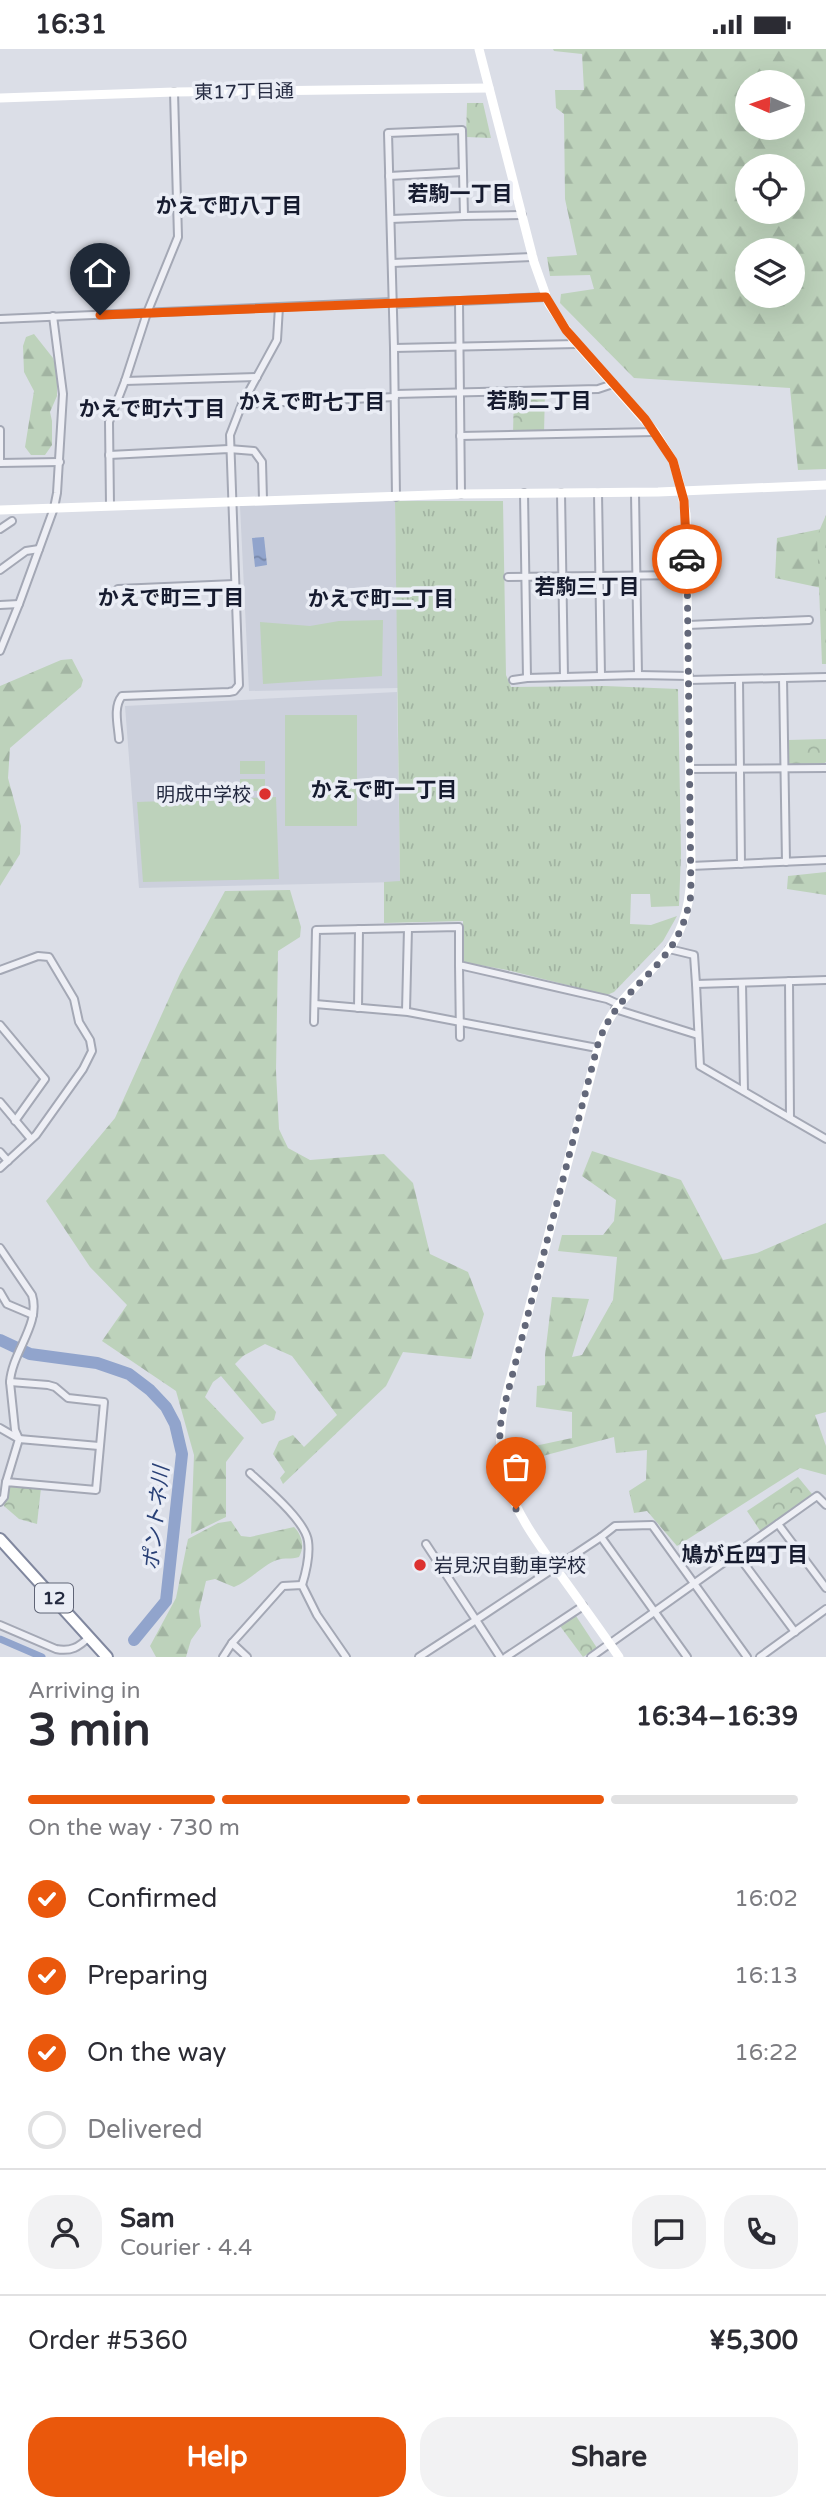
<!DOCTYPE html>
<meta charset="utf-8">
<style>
:root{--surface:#fff;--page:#f2f2f3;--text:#2b2b33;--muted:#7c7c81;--line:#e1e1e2;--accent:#ea580c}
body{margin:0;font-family:"Varela Round","Noto Sans JP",sans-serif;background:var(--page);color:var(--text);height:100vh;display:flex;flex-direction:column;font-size:26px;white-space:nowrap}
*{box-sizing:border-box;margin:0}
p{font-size:23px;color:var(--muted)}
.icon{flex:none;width:38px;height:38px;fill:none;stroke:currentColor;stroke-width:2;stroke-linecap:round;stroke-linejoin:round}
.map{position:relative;height:1608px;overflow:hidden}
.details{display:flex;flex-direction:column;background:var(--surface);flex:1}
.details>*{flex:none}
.needle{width:46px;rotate:272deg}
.tools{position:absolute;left:735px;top:21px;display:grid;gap:14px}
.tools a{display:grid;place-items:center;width:70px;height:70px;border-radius:50%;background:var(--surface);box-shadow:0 7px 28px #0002;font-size:35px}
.pin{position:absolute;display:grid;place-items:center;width:60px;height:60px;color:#fff;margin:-72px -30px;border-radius:50% 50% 50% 0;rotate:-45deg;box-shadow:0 0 7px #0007}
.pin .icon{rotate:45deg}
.courier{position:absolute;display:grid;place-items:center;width:70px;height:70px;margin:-35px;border:5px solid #ea580c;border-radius:50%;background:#fff;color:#222;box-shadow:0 2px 9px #0007}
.overview em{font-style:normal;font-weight:700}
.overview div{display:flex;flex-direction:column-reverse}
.overview{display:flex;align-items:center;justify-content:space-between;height:119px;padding:0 28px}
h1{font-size:46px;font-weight:700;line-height:52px}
.bar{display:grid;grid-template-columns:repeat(4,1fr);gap:10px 7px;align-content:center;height:84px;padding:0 28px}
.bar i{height:9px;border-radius:5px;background:var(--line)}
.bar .current{background:var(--accent)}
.bar p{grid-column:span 4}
.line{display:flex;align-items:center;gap:18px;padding:0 28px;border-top:2px solid var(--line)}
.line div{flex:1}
.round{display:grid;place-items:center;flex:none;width:74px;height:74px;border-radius:28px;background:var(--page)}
ol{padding:0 28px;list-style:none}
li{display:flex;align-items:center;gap:21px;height:77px}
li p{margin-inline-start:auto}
li .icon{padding:7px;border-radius:50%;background:var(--accent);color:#fff;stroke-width:4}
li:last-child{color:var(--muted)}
li i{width:38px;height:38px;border:4px solid var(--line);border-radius:50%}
.cta{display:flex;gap:14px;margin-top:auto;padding:14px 28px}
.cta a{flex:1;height:80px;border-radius:28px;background:var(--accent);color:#fff;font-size:28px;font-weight:700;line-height:80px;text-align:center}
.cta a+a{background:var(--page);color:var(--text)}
.status{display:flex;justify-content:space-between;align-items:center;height:49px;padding:0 35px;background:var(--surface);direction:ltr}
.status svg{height:19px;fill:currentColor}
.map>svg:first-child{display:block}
</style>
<div class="status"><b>16:31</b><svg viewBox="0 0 49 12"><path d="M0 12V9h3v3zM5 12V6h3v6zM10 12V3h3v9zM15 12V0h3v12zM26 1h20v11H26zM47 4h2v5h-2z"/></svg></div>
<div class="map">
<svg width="826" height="1608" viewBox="0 0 826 1608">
<defs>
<pattern id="grass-tufts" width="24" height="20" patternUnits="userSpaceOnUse" patternTransform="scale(1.75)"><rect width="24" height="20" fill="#bdd2bb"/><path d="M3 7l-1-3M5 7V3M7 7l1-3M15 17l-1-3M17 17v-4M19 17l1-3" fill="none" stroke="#a2b4a2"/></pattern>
<pattern id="forest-firs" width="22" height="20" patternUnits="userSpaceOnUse" patternTransform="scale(1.75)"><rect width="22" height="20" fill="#bdd2bb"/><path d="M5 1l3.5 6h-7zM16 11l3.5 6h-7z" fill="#a2b4a2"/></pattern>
<pattern id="park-crowns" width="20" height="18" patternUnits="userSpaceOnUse" patternTransform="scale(1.75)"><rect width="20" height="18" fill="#bdd2bb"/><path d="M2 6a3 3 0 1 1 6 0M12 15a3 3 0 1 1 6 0" fill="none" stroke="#a2b4a2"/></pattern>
<pattern id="water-ripples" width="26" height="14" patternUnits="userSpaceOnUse" patternTransform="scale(1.75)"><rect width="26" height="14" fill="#91a4cc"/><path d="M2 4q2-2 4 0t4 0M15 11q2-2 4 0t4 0" fill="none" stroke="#7686a7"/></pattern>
</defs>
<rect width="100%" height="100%" fill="#dbdee7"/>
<g fill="#ccd0dc">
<path d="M395,452L398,639L249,642L240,457Z"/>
<path d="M397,643L400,833L139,839L125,657Z"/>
</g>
<path fill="url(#grass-tufts)" d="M395,452H503L506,626L511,638L605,637L678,640L681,804L679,857L651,858L650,845H631L630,875L651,876L677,867L663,892L614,943L607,946L507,921L463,913V872L384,874V833L400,832Z"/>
<g fill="url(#forest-firs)" fill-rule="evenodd">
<path d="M553,0H826V420L798,421L790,339L634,329L560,254L561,245L594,240L590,226L550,227L547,208L577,206L565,150L564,65L556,59L555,41H584L582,5L554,2ZM747,33H793V79H747ZM747,117H793V163H747ZM747,201H793V247H747Z"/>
<path d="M34,285L53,309L57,322V347L50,363L52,372V396L45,406H31L25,398L34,342L24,323L23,297L26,288Z"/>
<path d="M826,479V540L775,529L777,489Z"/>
<path d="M72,610L83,631L81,638L10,699L8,729L21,777L20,805L0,837V637L61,611Z"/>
<path d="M826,823V846L787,840L788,827Z"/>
<path d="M290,841L301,878L300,888L278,902L276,1022L279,1080L288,1099L310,1111L384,1105L413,1134L430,1205L468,1223L484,1265L471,1310L403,1303L386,1337L283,1435L280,1429L285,1423L273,1405L279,1392L293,1386L304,1398L337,1366L292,1307L265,1295L243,1307L235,1315L276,1363L274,1371L262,1375L221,1327L213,1333L205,1348L244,1389L226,1413V1468L191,1485L194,1406L176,1342L102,1292L127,1256L90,1218L46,1152L115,1069L180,925L225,842Z"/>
<path d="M592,1102L681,1131L723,1211L757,1204L826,1174V1363L815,1366L826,1397V1426L800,1419L677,1497L647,1462L634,1464L629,1442L646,1431L647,1401L616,1404L614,1388L520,1413L516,1401L572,1389V1363L536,1358L537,1337L545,1336V1306L552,1248L589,1250L572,1308L582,1306L613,1251L617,1208L558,1202L562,1186H603L614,1172L616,1151L582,1127Z"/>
<path d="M231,1472L241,1487L250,1488L294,1478C302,1486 305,1498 299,1508C291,1511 285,1508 277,1511C261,1517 250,1532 234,1538L215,1530L206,1532L199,1562L201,1577L191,1591L186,1608H156L150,1597L176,1549L188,1490L218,1474Z"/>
</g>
<g fill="url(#park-crowns)">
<path d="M467,54H483L491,89L466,88Z"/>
<path d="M545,342L544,384L513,385L514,343Z"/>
<path d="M826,466V615H822L817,487Z"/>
<path d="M826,690V713L823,715H791L788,713V691Z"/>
<path d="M798,1428L812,1445L761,1483L747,1462Z"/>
<path d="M8,1436L41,1439L37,1475L19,1470L4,1457Z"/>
<path d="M576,1567L597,1599L583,1608L560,1577Z"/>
</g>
<g fill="#bdd2bb">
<path d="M383,571L382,627L263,635L260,573L310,577L339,572Z"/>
<rect x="285" y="666" width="72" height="111"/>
<rect x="240" y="712" width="25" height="13"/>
<rect x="240" y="730" width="25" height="12"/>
<path d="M276,748L279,830L143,833L137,753Z"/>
</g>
<path fill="url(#water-ripples)" d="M264,488L267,516L255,518L252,489Z"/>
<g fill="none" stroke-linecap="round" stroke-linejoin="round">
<path stroke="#91a4cc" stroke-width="7" d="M0,1590L42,1608"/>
<path stroke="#91a4cc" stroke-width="12" d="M0,1291L30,1305L97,1314L129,1325L150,1341L166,1358L175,1375L182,1405L166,1552L134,1591"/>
<g stroke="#a4a8b5" stroke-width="10">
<g id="street">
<path d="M389,127L463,123"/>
<path d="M391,170L464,167"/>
<path d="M392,214L532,208"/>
<path d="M459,253L461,445"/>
<path d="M393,255L546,248"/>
<path d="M0,270L393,253"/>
<path d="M394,299L577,295"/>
<path d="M125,332L257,328"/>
<path d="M395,345L598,340L613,335"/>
<path d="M242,355L395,348"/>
<path d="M0,381V414"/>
<path d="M460,387L654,383"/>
<path d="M109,406L229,400L254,402L262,413L263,451"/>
<path d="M0,414L60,413"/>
<path d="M524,444L527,629L638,626L689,627"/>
<path d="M561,444L564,628"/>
<path d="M598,444L601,627"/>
<path d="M635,444L638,626"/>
<path d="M396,448L394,299L388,84L462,81L464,167L522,166"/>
<path d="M110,456L109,373L125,332L147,264L178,188L174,43"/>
<path d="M0,480L12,472"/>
<path d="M0,521L26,502L39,500"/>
<path d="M508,528L687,526"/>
<path d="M118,540L235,535"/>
<path d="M19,555L54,459L57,444L63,345L53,267"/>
<path d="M0,556L19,555L0,602"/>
<path d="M688,576L809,571"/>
<path d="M783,629L786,813"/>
<path d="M739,630L741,815"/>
<path d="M513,631L527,629"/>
<path d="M689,631L826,628"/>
<path d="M119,690C118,676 113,658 122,647L229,643L234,642L239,636L230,386L242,355L277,291L279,258"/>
<path d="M690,720L826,719"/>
<path d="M691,817L826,811"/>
<path d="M669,900L694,906L696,935L826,931"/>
<path d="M459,916L460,988"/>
<path d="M0,921L38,907L49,908L74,950L79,973L90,991L92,1002L83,1020L36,1086L0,1119"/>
<path d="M789,932L790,1069"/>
<path d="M742,934L744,1042"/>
<path d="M696,935L700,1017L826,1090"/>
<path d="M315,955L408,963L597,999"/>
<path d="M358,959L359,880"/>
<path d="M615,960L698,986"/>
<path d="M406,962L408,879"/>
<path d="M314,973L316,881L459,878V916L607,950L618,955"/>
<path d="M0,976L45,1030L15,1072"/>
<path d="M0,1053L31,1090"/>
<path d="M0,1103L8,1112"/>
<path d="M0,1199L32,1246C41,1275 12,1303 10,1333L48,1336L55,1338L68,1349L104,1353L96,1441L6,1433L4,1448L0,1453"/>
<path d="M0,1243L7,1255L33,1266"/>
<path d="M0,1379L19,1390L15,1381L10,1333"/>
<path d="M250,1424C265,1438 305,1471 308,1492C310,1506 306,1523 302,1536"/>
<path d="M6,1433L19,1390L99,1397"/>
<path d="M778,1475L826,1539"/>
<path d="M601,1488L615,1477L652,1476L747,1608"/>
<path d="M426,1495L476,1571L601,1488L687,1608"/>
<path d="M737,1505L795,1583"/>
<path d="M0,1576L56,1600C71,1603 79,1598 89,1588"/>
<path d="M232,1594L283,1537L302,1536L317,1566L346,1608"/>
<path d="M223,1608L232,1594L247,1608"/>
<path d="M419,1608L476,1571L500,1608"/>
<path d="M506,1608L583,1557"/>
<path d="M591,1608L817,1447L826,1456"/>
<path d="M760,1608L826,1560"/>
</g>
</g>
<g stroke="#81889f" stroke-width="14">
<path id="highway" d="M0,1490L107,1608"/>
</g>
<use href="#street" stroke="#eeeff5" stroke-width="6"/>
<g stroke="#fff" stroke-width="9">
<path d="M479,0L534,213L549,255L572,289L655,383L673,412L679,432L686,465L691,817C691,849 686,879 666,904C644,932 616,951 602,984L508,1339C487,1420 512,1458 557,1521C578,1550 599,1579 619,1608"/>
<path d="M0,49L174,43L489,39"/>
<path d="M0,461L461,445L658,443L826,436"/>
</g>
<use href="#highway" stroke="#fff" stroke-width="10"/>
</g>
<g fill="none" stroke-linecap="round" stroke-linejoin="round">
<path stroke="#63687a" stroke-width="7" stroke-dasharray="0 12.6" d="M516,1460C503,1430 496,1398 502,1366L598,995C614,948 646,935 671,898C682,882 687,865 691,846L687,510"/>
<path stroke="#ea580c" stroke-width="9" d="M100,266L546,248L566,281L645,370L673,412L684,452L687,510"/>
</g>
<g fill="#dc312f" stroke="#eaedf5" stroke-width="2.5">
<circle cx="265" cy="745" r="7"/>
<circle cx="420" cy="1516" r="7"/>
</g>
<g text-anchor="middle" stroke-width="7" stroke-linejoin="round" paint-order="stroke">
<rect fill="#eaedf5" stroke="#5f6476" stroke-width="2" x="35" y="1534.5" width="38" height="29" rx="5"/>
<g font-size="18" font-weight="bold" fill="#23293f">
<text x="54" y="1555">12</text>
</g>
<g font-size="19" fill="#23293f" stroke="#eaedf5">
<text transform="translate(244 42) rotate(-1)" y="7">東17丁目通</text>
</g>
<g font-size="19" fill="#23293f" stroke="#eaedf5" text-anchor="end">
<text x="251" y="752">明成中学校</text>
<text x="434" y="1523" text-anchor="start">岩見沢自動車学校</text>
</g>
<g font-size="21" font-weight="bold" fill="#161b2f" stroke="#eaedf5">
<text x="460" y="152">若駒一丁目</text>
<text x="229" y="164">かえで町八丁目</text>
<text x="539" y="359">若駒二丁目</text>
<text x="312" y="360">かえで町七丁目</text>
<text x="152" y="367">かえで町六丁目</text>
<text x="587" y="545">若駒三丁目</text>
<text x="171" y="556">かえで町三丁目</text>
<text x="381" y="557">かえで町二丁目</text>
<text x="384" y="748">かえで町一丁目</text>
<text x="745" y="1513">鳩が丘四丁目</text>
</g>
<g font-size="21" font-style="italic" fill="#294076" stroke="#eaedf5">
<text transform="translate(156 1469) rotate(-84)" y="7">ポントネ川</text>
</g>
</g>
</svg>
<div class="tools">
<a><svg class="needle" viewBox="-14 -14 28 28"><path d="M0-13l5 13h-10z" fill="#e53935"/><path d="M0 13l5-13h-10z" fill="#7c7c81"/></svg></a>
<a><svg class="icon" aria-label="locate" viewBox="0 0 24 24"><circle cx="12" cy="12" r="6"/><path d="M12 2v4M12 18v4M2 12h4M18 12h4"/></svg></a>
<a><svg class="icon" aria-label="layers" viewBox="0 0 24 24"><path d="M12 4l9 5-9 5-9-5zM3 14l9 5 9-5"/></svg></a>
</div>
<div class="pin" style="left:516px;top:1460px;background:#ea580c"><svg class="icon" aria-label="bag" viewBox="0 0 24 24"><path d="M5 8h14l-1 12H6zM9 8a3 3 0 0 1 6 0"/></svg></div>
<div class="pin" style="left:100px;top:266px;background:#1f2937"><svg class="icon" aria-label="home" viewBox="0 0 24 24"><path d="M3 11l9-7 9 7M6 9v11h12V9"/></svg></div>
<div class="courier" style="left:687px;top:510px"><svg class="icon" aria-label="car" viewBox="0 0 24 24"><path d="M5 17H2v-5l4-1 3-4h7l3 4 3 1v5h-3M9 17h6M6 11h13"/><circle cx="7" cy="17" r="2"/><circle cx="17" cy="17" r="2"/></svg></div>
</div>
<section class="details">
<div class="overview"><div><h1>3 min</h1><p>Arriving in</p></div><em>16:34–16:39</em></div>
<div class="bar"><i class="current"></i><i class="current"></i><i class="current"></i><i></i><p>On the way · 730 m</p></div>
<ol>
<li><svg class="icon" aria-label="check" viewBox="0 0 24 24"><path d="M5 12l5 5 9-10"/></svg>Confirmed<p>16:02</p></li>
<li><svg class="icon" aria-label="check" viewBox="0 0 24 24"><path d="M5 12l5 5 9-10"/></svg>Preparing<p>16:13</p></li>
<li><svg class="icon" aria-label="check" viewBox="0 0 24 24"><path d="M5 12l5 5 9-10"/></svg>On the way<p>16:22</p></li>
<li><i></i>Delivered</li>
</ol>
<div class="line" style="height:126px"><a class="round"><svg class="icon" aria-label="person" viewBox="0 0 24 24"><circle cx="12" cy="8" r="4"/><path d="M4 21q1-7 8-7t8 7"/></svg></a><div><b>Sam</b><p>Courier · 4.4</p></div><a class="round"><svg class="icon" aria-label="chat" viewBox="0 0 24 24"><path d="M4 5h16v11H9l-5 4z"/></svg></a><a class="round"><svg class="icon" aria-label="phone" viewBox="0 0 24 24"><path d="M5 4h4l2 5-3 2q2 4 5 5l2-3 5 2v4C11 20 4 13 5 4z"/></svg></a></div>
<div class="line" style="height:91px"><div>Order #5360</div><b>¥5,300</b></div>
<div class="cta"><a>Help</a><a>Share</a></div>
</section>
